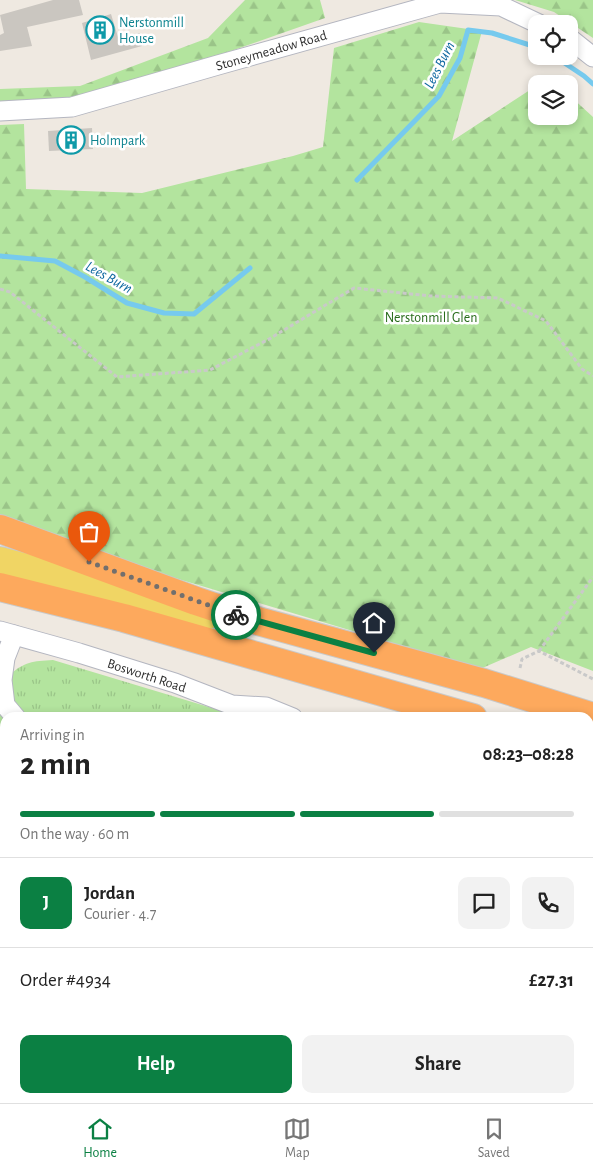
<!DOCTYPE html>
<meta charset="utf-8">
<style>
:root{--surface:#fff;--page:#f2f2f2;--text:#222;--muted:#767676;--line:#e0e0e0;--accent:#0b8043}
body{margin:0;font-family:"Alegreya Sans",sans-serif;background:var(--page);color:var(--text);height:100vh;display:flex;flex-direction:column;font-size:19px;white-space:nowrap}
*{box-sizing:border-box;margin:0}
p{font-size:16px;color:var(--muted)}
.icon{flex:none;width:28px;height:28px;fill:none;stroke:currentColor;stroke-width:2;stroke-linecap:round;stroke-linejoin:round}
.map{position:relative;flex:1;overflow:hidden}
.sheet{position:absolute;left:0px;top:712px;width:594px;height:391px;display:flex;flex-direction:column;background:var(--surface);border-radius:15px 15px 0 0;box-shadow:0 2px 8px #0003}
.sheet>*{flex:none}
.tools{position:absolute;left:528px;top:15px;display:grid;gap:10px}
.tools a{display:grid;place-items:center;width:50px;height:50px;border-radius:10px;background:var(--surface);box-shadow:0 2px 8px #0003;font-size:25px}
.pin{position:absolute;display:grid;place-items:center;width:42px;height:42px;color:#fff;margin:-51px -21px;border-radius:50% 50% 50% 0;rotate:-45deg;box-shadow:0 0 5px #0007}
.pin .icon{rotate:45deg}
.courier{position:absolute;display:grid;place-items:center;width:50px;height:50px;margin:-25px;border:4px solid #0b8043;border-radius:50%;background:#fff;color:#222;box-shadow:0 1px 6px #0007}
.head em{font-style:normal;font-weight:600}
.head div{display:flex;flex-direction:column-reverse}
.head{display:flex;align-items:center;justify-content:space-between;height:85px;padding:0 20px}
h1{font-size:32px;font-weight:600;line-height:38px}
.bar{display:grid;grid-template-columns:repeat(4,1fr);gap:8px 5px;align-content:center;height:60px;padding:0 20px}
.bar i{height:6px;border-radius:4px;background:var(--line)}
.bar .selected{background:var(--accent)}
.bar p{grid-column:span 4}
.line{display:flex;align-items:center;gap:12px;padding:0 20px;border-top:1px solid var(--line)}
.line div{flex:1}
.round{display:grid;place-items:center;flex:none;width:52px;height:52px;border-radius:10px;background:var(--page)}
.cta{display:flex;gap:10px;margin-top:auto;padding:10px 20px}
.cta a{flex:1;height:58px;border-radius:10px;background:var(--accent);color:#fff;font-size:20px;font-weight:600;line-height:58px;text-align:center}
.cta a+a{background:var(--page);color:var(--text)}
.menu{display:flex;justify-content:space-around;align-items:center;height:70px;border-top:1px solid var(--line);background:var(--surface);font-size:14px;color:var(--muted)}
.menu a{display:grid;justify-items:center;gap:2px}
.menu .selected{color:var(--accent)}
.map>svg:first-child{display:block}
</style>
<div class="map">
<svg width="593" height="1103" viewBox="0 0 593 1103">
<defs>
<pattern id="grass-tufts" width="24" height="20" patternUnits="userSpaceOnUse" patternTransform="scale(1.25)"><rect width="24" height="20" fill="#b3e49e"/><path d="M3 7l-1-3M5 7V3M7 7l1-3M15 17l-1-3M17 17v-4M19 17l1-3" fill="none" stroke="#9ac488"/></pattern>
<pattern id="forest-firs" width="22" height="20" patternUnits="userSpaceOnUse" patternTransform="scale(1.25)"><rect width="22" height="20" fill="#b3e49e"/><path d="M5 1l3.5 6h-7zM16 11l3.5 6h-7z" fill="#9ac488"/></pattern>
</defs>
<rect width="100%" height="100%" fill="#efe9e1"/>
<path fill="#efe7d1" d="M0,886L5,888V1099H25L23,1103H0Z"/>
<g fill="url(#grass-tufts)">
<path d="M53,660L242,717H21L10,697L9,675C25,662 32,661 53,660Z"/>
<path d="M0,705L5,718V853L0,858Z"/>
<path d="M324,1099H400L396,1103H320Z"/>
<path d="M437,1099H489L485,1103H444Z"/>
</g>
<g fill="url(#forest-firs)">
<path d="M245,0H320L325,18L94,99L0,106V89L80,86L208,38Z"/>
<path d="M515,0H593V38L554,12Z"/>
<path d="M419,22L482,31L452,141L536,86V116H569V95L593,117V671L531,647L480,669L148,570L0,515V125L24,124L26,189L142,193L293,156L323,147L334,48Z"/>
</g>
<g fill="none" stroke-linecap="round" stroke-linejoin="round">
<g stroke="#76caee" stroke-width="5">
<path d="M554,56L584,76L593,84"/>
<path d="M357,180L439,96L460,58L468,30L492,33L536,47"/>
<path d="M0,256L55,261L85,277L127,303L164,313L194,314L250,268"/>
</g>
</g>
<g fill="#cac6c0">
<path d="M53,0H79L83,15L27,27L32,46L0,51V35L4,33L0,15Z"/>
<path d="M111,14L118,37L140,33L142,46L91,60L82,23Z"/>
<path d="M92,128L93,149L49,151L48,131Z"/>
</g>
<g fill="none" stroke-linecap="round" stroke-linejoin="round">
<g stroke="#b4b6c0" stroke-width="12">
<path id="lane" d="M0,1029L5,1019"/>
</g>
<g stroke="#b4b6c0" stroke-width="21">
<g id="street">
<path d="M569,38L593,57"/>
<path d="M0,111L72,107L218,65L440,3L501,6L539,24"/>
<path d="M0,631L79,653L175,683L232,705L266,707L293,718"/>
<path d="M14,635L5,658L2,680L5,705L16,718"/>
<path d="M589,809L593,811"/>
<path d="M589,937L593,929"/>
<path d="M589,983L593,988"/>
<path d="M56,1099L64,1103"/>
<path d="M33,1103L36,1099"/>
</g>
</g>
<g stroke="#c9c9c9" stroke-width="30">
<path id="primary" d="M0,561L206,616"/>
</g>
<g stroke="#c9c9c9" stroke-width="30">
<g id="highway">
<path d="M0,529L196,601L247,618L484,683L593,717"/>
<path d="M0,587L124,618L473,718"/>
<path d="M589,749L593,750"/>
</g>
</g>
<g stroke="#c9c9c9" stroke-width="3" stroke-dasharray="4 2.5" stroke-linecap="butt">
<path d="M0,289L10,292L117,377L210,370L269,339L354,288L431,296L498,298L546,321L582,369L593,376"/>
<path d="M539,651L593,577"/>
<path d="M520,668L522,659L539,651L593,679"/>
<path d="M0,878L5,880"/>
<path d="M0,975L5,977"/>
<path d="M589,1094L593,1098"/>
<path d="M225,1099L229,1103"/>
<path d="M427,1099L432,1103"/>
<path d="M439,1099L445,1103"/>
<path d="M464,1099L465,1103"/>
<path d="M194,1103L196,1099"/>
<path d="M314,1103L318,1099"/>
<path d="M402,1103L406,1099"/>
<path d="M580,1103L584,1099"/>
</g>
<use href="#lane" stroke="#fff" stroke-width="10"/>
<use href="#street" stroke="#fff" stroke-width="19"/>
<use href="#primary" stroke="#f0d564" stroke-width="28"/>
<use href="#highway" stroke="#fda95d" stroke-width="28"/>
</g>
<g fill="none" stroke-linecap="round" stroke-linejoin="round">
<path stroke="#726f6d" stroke-width="5" stroke-dasharray="0 9" d="M89,562L236,615"/>
<path stroke="#0b8043" stroke-width="6" d="M236,615L374,653"/>
</g>
<defs>
<g id="building-ring" transform="scale(1.4375)"><circle r="9.5" fill="#fff" stroke="#0f9aa8" stroke-width="1.5"/><path d="M-4-6H4V6H1V3H-1V6H-4ZM-2.5-4.3h1.7v1.8h-1.7ZM.8-4.3h1.7v1.8H.8ZM-2.5-1h1.7V.8h-1.7ZM.8-1h1.7V.8H.8Z" fill="#0f9aa8"/></g>
</defs>
<g fill-rule="evenodd">
<use href="#building-ring" x="100" y="30"/>
<use href="#building-ring" x="71" y="140"/>
</g>
<g text-anchor="middle" stroke-width="5" stroke-linejoin="round" paint-order="stroke">
<g font-size="14" fill="#0d838f" stroke="#fff" text-anchor="start">
<text x="119" y="27">Nerstonmill<tspan x="119" dy="16">House</tspan></text>
<text x="90" y="145">Holmpark</text>
</g>
<g font-size="14" fill="#2e2e2e" stroke="#fff">
<text transform="translate(271 50) rotate(-16)" y="5">Stoneymeadow Road</text>
<text transform="translate(147 675) rotate(18)" y="5">Bosworth Road</text>
</g>
<g font-size="14" fill="#296c1c" stroke="#fff">
<text x="431" y="322">Nerstonmill Glen</text>
</g>
<g font-size="15" font-style="italic" fill="#0f68a0" stroke="#fff">
<text transform="translate(439 65) rotate(-63)" y="5">Lees Burn</text>
<text transform="translate(109 277) rotate(29)" y="5">Lees Burn</text>
</g>
</g>
</svg>
<div class="tools">
<a><svg class="icon" aria-label="locate" viewBox="0 0 24 24"><circle cx="12" cy="12" r="6"/><path d="M12 2v4M12 18v4M2 12h4M18 12h4"/></svg></a>
<a><svg class="icon" aria-label="layers" viewBox="0 0 24 24"><path d="M12 4l9 5-9 5-9-5zM3 14l9 5 9-5"/></svg></a>
</div>
<div class="pin" style="left:89px;top:562px;background:#ea580c"><svg class="icon" aria-label="bag" viewBox="0 0 24 24"><path d="M5 8h14l-1 12H6zM9 8a3 3 0 0 1 6 0"/></svg></div>
<div class="pin" style="left:374px;top:653px;background:#1f2937"><svg class="icon" aria-label="home" viewBox="0 0 24 24"><path d="M3 11l9-7 9 7M6 9v11h12V9"/></svg></div>
<div class="courier" style="left:236px;top:615px"><svg class="icon" aria-label="bike" viewBox="0 0 24 24"><circle cx="6" cy="16" r="4"/><circle cx="18" cy="16" r="4"/><path d="M6 16l4-8h5l3 8M10 8l3 8H6M13 5h3"/></svg></div>
<section class="sheet">
<div class="head"><div><h1>2 min</h1><p>Arriving in</p></div><em>08:23–08:28</em></div>
<div class="bar"><i class="selected"></i><i class="selected"></i><i class="selected"></i><i></i><p>On the way · 60 m</p></div>
<div class="line" style="height:90px"><b class="round" style="background:var(--accent);color:#fff">J</b><div><b>Jordan</b><p>Courier · 4.7</p></div><a class="round"><svg class="icon" aria-label="chat" viewBox="0 0 24 24"><path d="M4 5h16v11H9l-5 4z"/></svg></a><a class="round"><svg class="icon" aria-label="phone" viewBox="0 0 24 24"><path d="M5 4h4l2 5-3 2q2 4 5 5l2-3 5 2v4C11 20 4 13 5 4z"/></svg></a></div>
<div class="line" style="height:65px"><div>Order #4934</div><b>£27.31</b></div>
<div class="cta"><a>Help</a><a>Share</a></div>
</section>
</div>
<nav class="menu">
<a class="selected"><svg class="icon" aria-label="home" viewBox="0 0 24 24"><path d="M3 11l9-7 9 7M6 9v11h12V9"/></svg>Home</a>
<a><svg class="icon" aria-label="map" viewBox="0 0 24 24"><path d="M3 6l6-2 6 2 6-2v14l-6 2-6-2-6 2zM9 4v14M15 6v14"/></svg>Map</a>
<a><svg class="icon" aria-label="saved" viewBox="0 0 24 24"><path d="M7 4h10v16l-5-4-5 4z"/></svg>Saved</a>
</nav>
